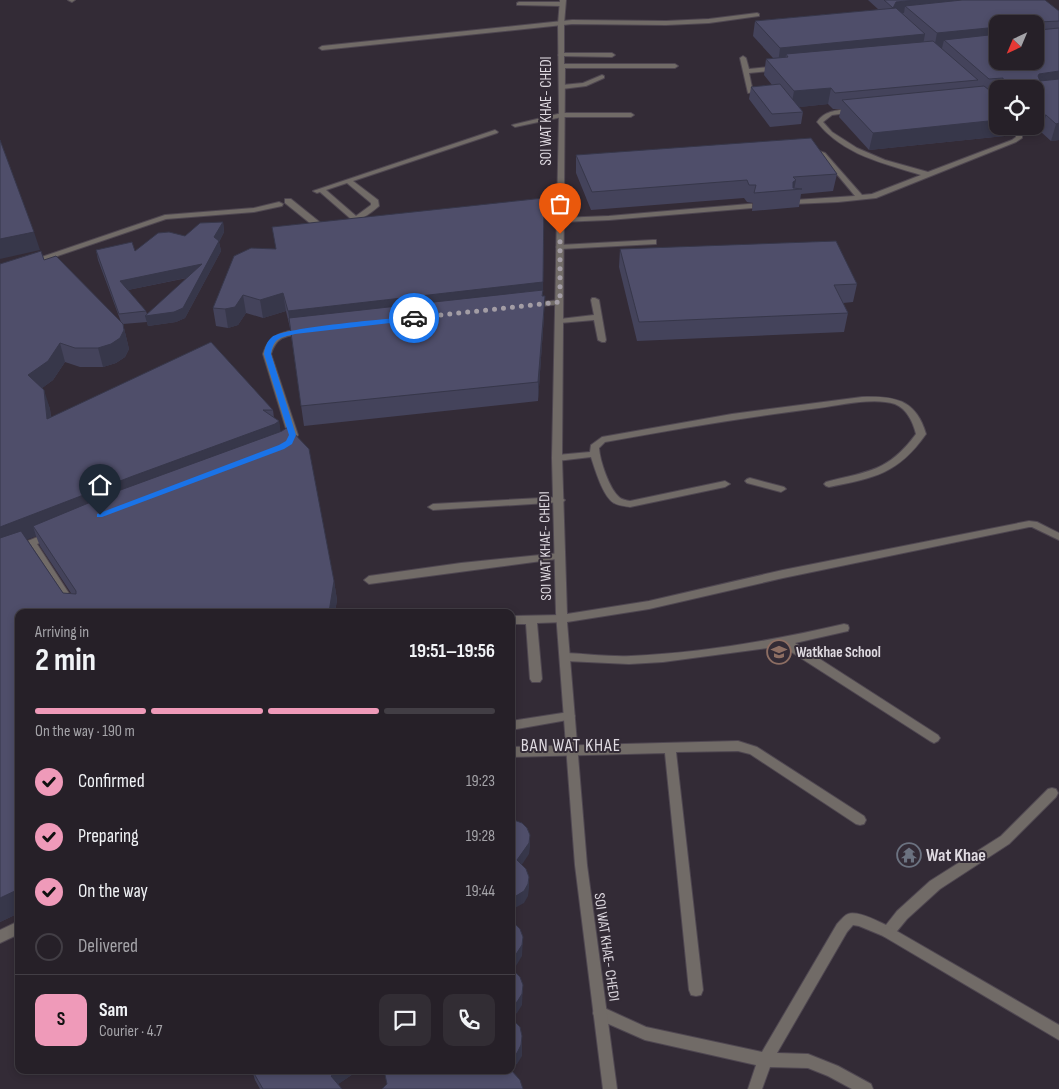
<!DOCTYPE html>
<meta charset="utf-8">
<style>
:root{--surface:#262028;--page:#322d34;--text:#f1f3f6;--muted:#a4a3a8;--line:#423e45;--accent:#ef9ab9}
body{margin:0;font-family:"Sofia Sans Condensed",sans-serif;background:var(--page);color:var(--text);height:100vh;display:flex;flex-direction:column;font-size:19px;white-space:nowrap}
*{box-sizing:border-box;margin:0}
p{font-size:16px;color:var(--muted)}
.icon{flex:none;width:28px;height:28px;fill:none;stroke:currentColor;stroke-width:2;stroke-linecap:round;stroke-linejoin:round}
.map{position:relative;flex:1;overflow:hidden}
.side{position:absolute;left:15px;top:609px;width:500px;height:465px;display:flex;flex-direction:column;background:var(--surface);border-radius:10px;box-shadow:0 2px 8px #0003,0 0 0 1px var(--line)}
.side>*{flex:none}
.needle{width:32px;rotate:224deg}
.tools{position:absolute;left:989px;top:15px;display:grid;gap:10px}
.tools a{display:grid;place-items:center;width:55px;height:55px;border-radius:10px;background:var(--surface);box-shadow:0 2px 8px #0003,0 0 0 1px var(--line);font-size:25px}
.pin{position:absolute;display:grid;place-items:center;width:42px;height:42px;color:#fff;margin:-51px -21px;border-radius:50% 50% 50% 0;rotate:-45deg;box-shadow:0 0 5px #0007}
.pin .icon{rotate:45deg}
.courier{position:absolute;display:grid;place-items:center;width:50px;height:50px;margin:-25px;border:4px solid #1a73e8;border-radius:50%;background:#fff;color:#222;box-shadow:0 1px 6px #0007}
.summary em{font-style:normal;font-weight:700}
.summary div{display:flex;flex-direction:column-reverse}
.summary{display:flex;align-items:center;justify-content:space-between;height:85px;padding:0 20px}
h1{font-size:32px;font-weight:700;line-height:38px}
.bar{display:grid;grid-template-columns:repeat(4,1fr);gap:8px 5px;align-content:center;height:60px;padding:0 20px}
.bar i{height:6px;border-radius:4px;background:var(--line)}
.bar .active{background:var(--accent)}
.bar p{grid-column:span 4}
.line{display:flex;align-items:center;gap:12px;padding:0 20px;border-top:1px solid var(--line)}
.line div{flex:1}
.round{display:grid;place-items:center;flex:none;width:52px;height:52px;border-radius:10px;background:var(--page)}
ol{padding:0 20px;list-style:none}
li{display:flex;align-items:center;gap:15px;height:55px}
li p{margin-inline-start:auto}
li .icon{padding:5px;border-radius:50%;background:var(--accent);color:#111;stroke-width:4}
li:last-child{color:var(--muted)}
li i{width:28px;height:28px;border:2px solid var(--line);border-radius:50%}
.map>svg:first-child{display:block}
</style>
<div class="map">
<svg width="1059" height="1089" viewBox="0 0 1059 1089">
<rect width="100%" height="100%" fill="#332b36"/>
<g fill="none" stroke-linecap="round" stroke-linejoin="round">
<g stroke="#4f4751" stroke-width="2">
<g id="lane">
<path d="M68,0H75L72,2Z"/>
<path d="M519,2H562L565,4L562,6L517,5V3Z"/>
<path d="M757,13L759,14V16L709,23L666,25L572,24L322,50L319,48L322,46L572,20L666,21L709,19Z"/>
<path d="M561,53H612L615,55L612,57L559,56L558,55Z"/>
<path d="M743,56L746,58L749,69L778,66L781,68L778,70L749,73L753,92L748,93L740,58Z"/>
<path d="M602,75L604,76V78L586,86L562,89L559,87L562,85L583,83Z"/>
<path d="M852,109L855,111L854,112L832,115L823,122L832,132L857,148L885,160L928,172L1012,140L1016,137V133L1009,126H1016L1022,133V138L1016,142L876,198L838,202L792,204V200H795L855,196L821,155L808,151V149L810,148L825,153L862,195L872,194L921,175C883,163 843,155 817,122C825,110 839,110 852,109Z"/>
<path d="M562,113H631L634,115L631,117H562L515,127L512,125Z"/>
<path d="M495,130L498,132L497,133L353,181L378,200L379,206C370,214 359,221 347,225L343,223L351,219L320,192L317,193L313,191ZM347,183L371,203V205L356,216L326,190Z"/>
<path d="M285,199H291L327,228V232H321L285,203Z"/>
<path d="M279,202L283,204L282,206L254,212L166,219L34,264H31L27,262L165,215L254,208Z"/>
<path d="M749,204H752V208L609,220L560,222L556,220L560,218L609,216Z"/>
<path d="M653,240H656V244L560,249L556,247L560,245Z"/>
<path d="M592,298H595L599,300L606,340L605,342H602L598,340L594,320L560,323L556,321L560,319L594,315L591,300Z"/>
<path d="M560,300H563V304L531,307L527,305L531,303Z"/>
<path d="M303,329H306V333C289,336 277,334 271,354L298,435L292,444L289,445L284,442L288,435L263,354C269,334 284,331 303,329Z"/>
<path d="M862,397C894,396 916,399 926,434C898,474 874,478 829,487L826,486L824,484L826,482C868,471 888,472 916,434C913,422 907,409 895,404C874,397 841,405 819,408C747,417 676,429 605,442L599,448C600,461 609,488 619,497C622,500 626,500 630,501L725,481L730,484L725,487L630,507C625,506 619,506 614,503C603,497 595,469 591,457L557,461L552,458L557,455L590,452L591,445L602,437L732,414Z"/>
<path d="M750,478L784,487L786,489L781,492L747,483L745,481L747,479Z"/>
<path d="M560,497L565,500L563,502L433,510L428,507L433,504Z"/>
<path d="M50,532L55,535L54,537L37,544L81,612H71L29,548L0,559V552Z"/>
<path d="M560,553L564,554L565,556L564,558L369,584L364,580L369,576L461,563Z"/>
<path d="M562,615L566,616L567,619L566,622L537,623L542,679L540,682H532L530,679L526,624H511V616Z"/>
<path d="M844,624L848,625L849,628L848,631L795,643L938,735L940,738L938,741L934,743L930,741L782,646L663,662L629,664L566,661L562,660L561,657L562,654L566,653C588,654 610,657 631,656C702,653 775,640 844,624Z"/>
<path d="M569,712L573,713L575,716L573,719L511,730V721Z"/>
<path d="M738,741L757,747L864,816L866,820L864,824L860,825L856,824L750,754L738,751L676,752L703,990L701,995L696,996L691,995L689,990L665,753L511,757V747Z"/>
<path d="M1052,788L1056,789L1058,793L1056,797L1009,844L940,889L907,919L893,936L888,938L859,926L853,925L847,932L777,1053L808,1054L838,1066L871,1084L873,1089H852L828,1076L808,1068L770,1067L762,1089H748L756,1065L645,1040L595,1018L593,1013L595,1008L600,1006L646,1027L762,1052L837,924C840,921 843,917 846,915C855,909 877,921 886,925L897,911L930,881L1001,836L1048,789Z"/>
<path d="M19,921V934L0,943V930Z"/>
</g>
</g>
<g stroke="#4f4751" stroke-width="2">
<g id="street">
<path d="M560,0H566L564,24V64H675L678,66L675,68H565L562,458L567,614L649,601L783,570L1029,521L1037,522L1059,533V540L1032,527H1029L783,578L649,609L567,622L587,865L617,1089H603L575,865L556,613L552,458L559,115L558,24Z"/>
<path d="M888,926L1059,1025V1040L883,936L881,932L883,928Z"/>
</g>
</g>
<use href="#lane" fill="#716b67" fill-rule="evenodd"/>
<use href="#street" fill="#716b67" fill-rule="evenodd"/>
</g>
<g fill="#44435b" fill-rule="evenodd">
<path d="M868,0H956V1L1059,11V140L1051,141L1041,132L1024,134L1018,126H1035V89H998V126L1014,135L869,150L839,117L841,109H833L828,104L799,107L803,112L801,124L770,127L749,99L751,87L772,85L764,75L766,59L773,58L753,36L755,21L879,10ZM998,24L1035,61H998Z"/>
<path d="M576,155L837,174L833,191L801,194L799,207L752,211L753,203L747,202L744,198L591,210L576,173Z"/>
<path d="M223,222L224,232L219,242L221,251L185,318L176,322L148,326L147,322L123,324L129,349L125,357L116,363L103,367H80L65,362L53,380L42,388L50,409L51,417L273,410L274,418L279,421L280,432L334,581L337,600L335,612H19V913L0,922V264L44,260L121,322L98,260L96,250L135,251L185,236ZM187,278L147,314L146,311L128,290ZM36,536L40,546L71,593H63L27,539Z"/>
<path d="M275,249L543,296L544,315L538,401L304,426L290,328L286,311L263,318L246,313L238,325L228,328L216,326L213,308Z"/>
<path d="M620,249L857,284L853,302L843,303L848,313L844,332L637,341L619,267Z"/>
<path d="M252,1070H359L338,1084L342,1089H260L255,1080Z"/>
</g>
<g fill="#37374a">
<path d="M916,0H956L955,7L905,6L904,13L894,14L893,8L896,2Z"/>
<path d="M998,27V43L944,40L942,48L934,49L937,33Z"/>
<path d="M925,34L922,50L786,54L785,63L778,64L780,48Z"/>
<path d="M1059,71V87L1035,90L1038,76L1039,74Z"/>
<path d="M831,88L828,104L791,108L794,91Z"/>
<path d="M1046,115L1041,132L1024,134L1026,126H1035V116Z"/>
<path d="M998,120V126H1016L1014,135L869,150L873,133Z"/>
<path d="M1059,123V140L1051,141L1056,124Z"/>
<path d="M796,180L794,190H792L793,182Z"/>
<path d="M544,198L543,300L291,329L288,311Z"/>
<path d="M223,222L224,232L219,242L221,251L185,318L176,322L148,326L145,316L200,275L123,291L120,281L214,237Z"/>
<path d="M34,232L40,250L0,259V239Z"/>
<path d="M283,293L286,311L263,318L260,300Z"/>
<path d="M243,295L246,313L238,325L228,328L225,309Z"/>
<path d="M545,296L544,315L538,401V382Z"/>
<path d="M123,324L129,349L125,357L116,363L103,367L98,348Z"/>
<path d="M60,343L65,362L53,380L34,394L28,375Z"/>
<path d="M44,390L50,409L53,438L47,419Z"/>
<path d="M279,421L282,440L33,526L36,536L0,550V527L133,476Z"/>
<path d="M334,581L337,600L335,612H329Z"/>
<path d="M530,835V847L529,854L517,872V860Z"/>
<path d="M529,877V888L528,896L524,903L511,910V899Z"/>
<path d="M19,889V913L0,922V898Z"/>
<path d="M523,937L522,956L511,974V962Z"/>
<path d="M523,985L522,1005L517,1013L511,1017V1006Z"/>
<path d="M522,1036V1056L517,1064L511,1067V1057Z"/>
<path d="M341,1070H359L334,1087L331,1076Z"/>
</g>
<g fill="#4f4e6a" stroke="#37374a">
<path d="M884,0H916L896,2L893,8Z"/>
<path d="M962,0H1045L1059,11V21L1039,22L1037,24L1039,30L1059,28V71L1039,74L1038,76L1040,81L1059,79V123L1056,124L1046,115L1035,116V89H1000L997,86L1004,85L1003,78L989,79L944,40L998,34V61H1035V24H998V27L937,33L905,6Z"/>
<path d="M896,8L925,34L780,48L755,21Z"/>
<path d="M933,41L978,80L835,93L831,88L794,91L766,59L788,57L786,54Z"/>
<path d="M780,84L803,112L772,114L751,87Z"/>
<path d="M984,86L998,97V120L873,133L842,100Z"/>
<path d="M811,138L837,174L793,177L796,180L793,182V188L802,189L754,193L756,185H749L747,180L592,192L576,155Z"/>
<path d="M0,140L34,232L0,239Z"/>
<path d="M544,198L543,282L288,311L283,293L260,300L243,295L235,307L225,309L213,308L234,256L251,248L276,249L272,227Z"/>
<path d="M223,222L214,237L219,241L183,308L174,312L145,316L202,264L120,281L146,311L119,314L96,250L132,242L135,251L158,233L169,232L185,236L200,223Z"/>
<path d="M836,241L857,284L834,285L848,313L639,322L620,249Z"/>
<path d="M41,251L44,260L56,256L123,324L124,330L120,338L111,344L98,348H75L60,343L48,361L28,375L44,390L47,419L211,342L273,410H263L279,421L275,424L133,476L0,527V264Z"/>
<path d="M543,290L542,296H545L538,382L301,406L289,318Z"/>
<path d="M288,427L309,449L334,581L329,612H19V889L0,898V538L21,531L63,593L76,594V591L33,526L115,492L282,431Z"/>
<path d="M511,820H514L522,823L527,828L530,835L529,843L517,860L526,869L529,877L528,884L524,891L511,899Z"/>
<path d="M511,922L514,923L520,929L523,937L522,945L511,962Z"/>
<path d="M511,968L520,977L523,985L522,994L517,1002L511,1006Z"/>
<path d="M511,1018L520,1027L522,1036L521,1045L517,1053L511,1057Z"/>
<path d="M252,1070H341L331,1076L342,1089H263Z"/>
<path d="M384,1070H511L520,1080L523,1089H382L387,1084Z"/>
</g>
<path fill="#1a73e8" d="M414,316L417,318L416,320L295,334C280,338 274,337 271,354L296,435L292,444L284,449L102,517H97V514L279,445L286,441L289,435L264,354C265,348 266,342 272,337C285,327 390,319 414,316Z"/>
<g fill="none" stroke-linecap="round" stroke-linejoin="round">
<path stroke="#a39da5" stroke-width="5" stroke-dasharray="0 9" d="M414,318L560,302V234"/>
</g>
<defs>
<g id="school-ring" transform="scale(1.25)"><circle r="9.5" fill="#332b36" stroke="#8d6e63" stroke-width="1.5"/><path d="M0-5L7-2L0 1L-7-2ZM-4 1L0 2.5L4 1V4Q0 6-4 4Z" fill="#8d6e63"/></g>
<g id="temple-ring" transform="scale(1.25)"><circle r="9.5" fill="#332b36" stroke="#6b7280" stroke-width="1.5"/><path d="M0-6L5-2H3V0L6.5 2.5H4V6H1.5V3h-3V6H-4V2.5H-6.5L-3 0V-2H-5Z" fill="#6b7280"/></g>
</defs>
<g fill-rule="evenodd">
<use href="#school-ring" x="779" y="652"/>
<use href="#temple-ring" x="909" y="855"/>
</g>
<g text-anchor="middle" stroke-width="4" stroke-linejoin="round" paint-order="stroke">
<g font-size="15" fill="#dfdae1" stroke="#332b36">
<text transform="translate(546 111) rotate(-90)" y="5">SOI WAT KHAE- CHEDI</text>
<text transform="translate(545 546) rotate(-91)" y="5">SOI WAT KHAE- CHEDI</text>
<text transform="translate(607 947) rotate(82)" y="5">SOI WAT KHAE- CHEDI</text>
</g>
<g font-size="15" font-weight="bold" fill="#dfdae1" stroke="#332b36" text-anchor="start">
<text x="796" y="657">Watkhae School</text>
</g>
<g font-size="18" letter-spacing="1" fill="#dfdae1" stroke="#332b36">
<text x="571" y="751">BAN WAT KHAE</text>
</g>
<g font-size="18" font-weight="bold" fill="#dfdae1" stroke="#332b36" text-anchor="start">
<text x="926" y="861">Wat Khae</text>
</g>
</g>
</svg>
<div class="tools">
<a><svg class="needle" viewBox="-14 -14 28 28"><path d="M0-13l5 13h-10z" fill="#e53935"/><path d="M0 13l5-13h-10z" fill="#a4a3a8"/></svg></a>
<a><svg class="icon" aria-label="locate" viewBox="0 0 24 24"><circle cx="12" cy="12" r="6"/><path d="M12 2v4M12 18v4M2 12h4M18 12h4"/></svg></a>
</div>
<div class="pin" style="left:560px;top:234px;background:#ea580c"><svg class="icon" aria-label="bag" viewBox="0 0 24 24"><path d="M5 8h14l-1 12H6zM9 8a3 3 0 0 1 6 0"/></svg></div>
<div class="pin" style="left:100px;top:515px;background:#1f2937"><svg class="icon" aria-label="home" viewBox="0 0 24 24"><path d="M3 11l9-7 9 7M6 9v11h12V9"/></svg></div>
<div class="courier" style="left:414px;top:318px"><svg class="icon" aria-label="car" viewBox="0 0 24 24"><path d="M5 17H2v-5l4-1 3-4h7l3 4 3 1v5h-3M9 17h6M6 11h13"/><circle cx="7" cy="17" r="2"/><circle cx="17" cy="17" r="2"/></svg></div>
<section class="side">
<div class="summary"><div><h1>2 min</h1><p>Arriving in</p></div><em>19:51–19:56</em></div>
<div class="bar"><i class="active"></i><i class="active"></i><i class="active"></i><i></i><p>On the way · 190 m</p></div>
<ol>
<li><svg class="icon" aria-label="check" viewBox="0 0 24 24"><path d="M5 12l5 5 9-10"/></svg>Confirmed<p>19:23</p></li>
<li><svg class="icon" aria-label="check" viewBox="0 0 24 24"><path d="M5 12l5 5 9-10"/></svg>Preparing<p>19:28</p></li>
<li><svg class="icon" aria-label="check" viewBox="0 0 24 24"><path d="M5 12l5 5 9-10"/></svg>On the way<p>19:44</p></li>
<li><i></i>Delivered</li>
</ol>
<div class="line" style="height:90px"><b class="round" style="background:var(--accent);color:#111">S</b><div><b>Sam</b><p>Courier · 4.7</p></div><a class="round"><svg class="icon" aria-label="chat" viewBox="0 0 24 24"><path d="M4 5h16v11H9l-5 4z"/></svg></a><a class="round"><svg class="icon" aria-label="phone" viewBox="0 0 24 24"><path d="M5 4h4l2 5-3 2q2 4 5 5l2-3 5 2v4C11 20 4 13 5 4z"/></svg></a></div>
</section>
</div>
